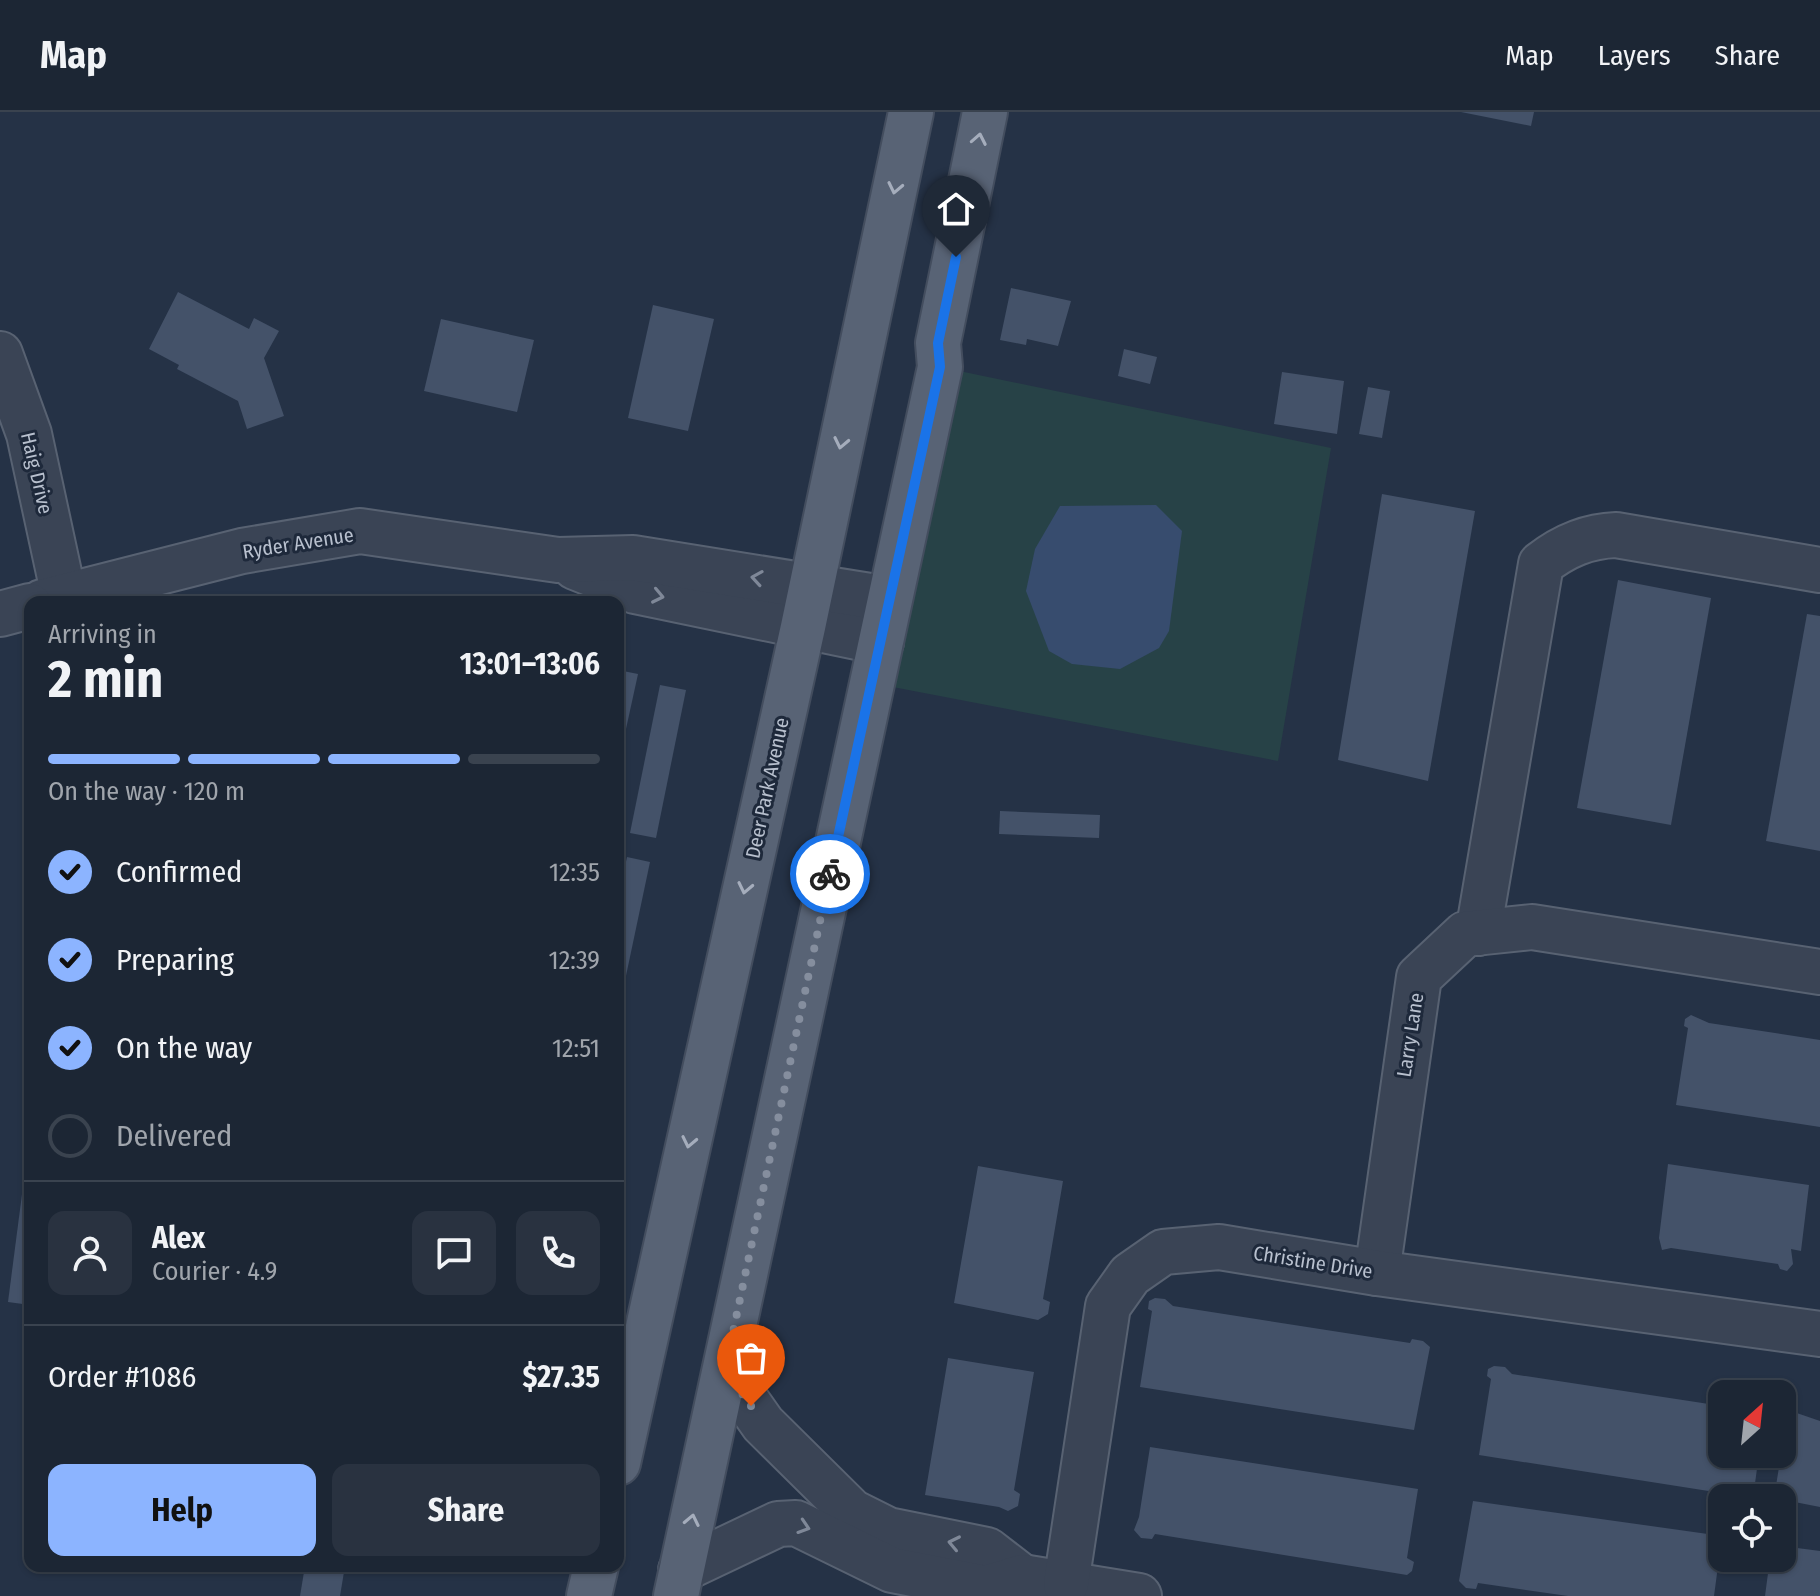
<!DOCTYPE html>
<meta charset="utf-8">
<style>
:root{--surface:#1c2634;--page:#293240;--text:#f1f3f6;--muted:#a0a5ac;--line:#3a434f;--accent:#8cb4ff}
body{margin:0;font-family:"Fira Sans Condensed",sans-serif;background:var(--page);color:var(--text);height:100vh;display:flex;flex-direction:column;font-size:30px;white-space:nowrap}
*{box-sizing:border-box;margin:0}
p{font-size:26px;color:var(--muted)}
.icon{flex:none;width:44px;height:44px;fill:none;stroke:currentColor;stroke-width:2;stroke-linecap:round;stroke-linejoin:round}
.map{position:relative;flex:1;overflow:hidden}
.panel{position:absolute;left:24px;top:484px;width:600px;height:976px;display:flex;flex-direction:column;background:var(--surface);border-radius:16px;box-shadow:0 2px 6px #0004,0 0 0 2px var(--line)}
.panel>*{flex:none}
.needle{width:52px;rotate:27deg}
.controls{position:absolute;left:1708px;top:1268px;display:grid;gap:16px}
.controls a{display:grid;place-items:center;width:88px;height:88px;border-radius:16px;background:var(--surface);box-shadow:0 2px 6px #0004,0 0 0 2px var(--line);font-size:40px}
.pin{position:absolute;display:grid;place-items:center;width:68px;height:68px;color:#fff;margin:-82px -34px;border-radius:50% 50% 50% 0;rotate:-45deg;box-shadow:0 0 8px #0007}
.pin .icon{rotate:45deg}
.courier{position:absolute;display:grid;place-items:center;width:80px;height:80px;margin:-40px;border:6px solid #1a73e8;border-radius:50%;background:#fff;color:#222;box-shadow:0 2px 10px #0007}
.overview em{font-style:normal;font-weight:700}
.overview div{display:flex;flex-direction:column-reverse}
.overview{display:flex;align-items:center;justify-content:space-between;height:136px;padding:0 24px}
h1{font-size:52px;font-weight:700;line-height:60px}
.bar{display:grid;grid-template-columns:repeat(4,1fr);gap:12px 8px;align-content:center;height:96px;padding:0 24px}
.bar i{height:10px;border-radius:6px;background:var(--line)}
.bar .current{background:var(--accent)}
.bar p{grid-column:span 4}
.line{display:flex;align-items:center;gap:20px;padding:0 24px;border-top:2px solid var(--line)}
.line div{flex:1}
.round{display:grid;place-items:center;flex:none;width:84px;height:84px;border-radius:16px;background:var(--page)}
ol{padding:0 24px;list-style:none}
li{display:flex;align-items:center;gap:24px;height:88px}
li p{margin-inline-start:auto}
li .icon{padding:8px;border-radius:50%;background:var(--accent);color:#111;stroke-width:4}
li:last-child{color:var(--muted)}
li i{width:44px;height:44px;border:4px solid var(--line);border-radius:50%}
.primary-button{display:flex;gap:16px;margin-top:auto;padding:16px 24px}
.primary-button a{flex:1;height:92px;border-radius:16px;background:var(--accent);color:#111;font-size:32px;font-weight:700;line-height:92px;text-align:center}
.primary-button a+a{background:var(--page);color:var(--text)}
header{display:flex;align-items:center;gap:48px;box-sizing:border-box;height:112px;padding:0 40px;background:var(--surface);border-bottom:2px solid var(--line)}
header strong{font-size:38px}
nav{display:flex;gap:44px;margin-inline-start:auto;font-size:28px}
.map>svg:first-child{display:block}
</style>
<header>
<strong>Map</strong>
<nav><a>Map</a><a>Layers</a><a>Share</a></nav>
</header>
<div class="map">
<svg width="1820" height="1484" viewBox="0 0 1820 1484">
<rect width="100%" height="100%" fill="#253246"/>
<path fill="#274247" d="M940,255L1331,336L1278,649L872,571Z"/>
<path fill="#374c6e" d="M1156,393L1182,419L1169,519L1159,536L1120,557L1072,552L1049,539L1026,479L1035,437L1060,394Z"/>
<g fill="#445269">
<path d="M1461,0H1534L1531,14Z"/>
<path d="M1011,176L1071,189L1058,234L1027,227L1026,233L1000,228Z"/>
<path d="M178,180L249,217L254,206L279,219L264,246L284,304L247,317L238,289L177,257L179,253L149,237Z"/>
<path d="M653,193L714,207L688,319L628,306Z"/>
<path d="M441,207L534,228L517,300L424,279Z"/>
<path d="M1124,237L1157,245L1150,272L1118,264Z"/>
<path d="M1282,260L1344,269L1337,322L1274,312Z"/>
<path d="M1368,275L1390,279L1382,326L1359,322Z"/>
<path d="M1382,382L1475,399L1428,669L1338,648Z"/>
<path d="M1618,468L1711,486L1671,713L1577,696Z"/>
<path d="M1807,502L1820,504V739L1766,729Z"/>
<path d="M618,558L638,562L619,649L618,648Z"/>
<path d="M660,573L686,578L656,726L630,721Z"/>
<path d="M1000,699L1100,703L1099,726L999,722Z"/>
<path d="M627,745L650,750L619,897L618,787Z"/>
<path d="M1691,903L1709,911L1820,928V1015L1676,993L1688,916L1684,914L1685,907Z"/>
<path d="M28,1036H30V1193L8,1190Z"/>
<path d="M1668,1052L1809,1073L1801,1139L1791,1137L1793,1152L1787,1159L1780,1157L1778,1152L1671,1136L1662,1138L1659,1126Z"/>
<path d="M978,1054L1063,1069L1043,1187L1050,1190L1048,1202L1038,1208L954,1191Z"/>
<path d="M1155,1186L1165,1187L1173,1194L1410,1231L1412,1227L1423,1229L1430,1235L1414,1318L1140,1275L1152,1199L1148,1197L1149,1189Z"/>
<path d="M948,1246L1034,1260L1014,1378L1020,1382L1018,1394L1008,1399L999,1395L925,1383Z"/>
<path d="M1494,1254L1505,1255L1512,1262L1722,1294V1342H1759L1753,1386L1479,1343L1491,1267L1487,1264L1488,1257Z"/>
<path d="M1788,1298L1820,1309V1395L1774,1386L1786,1312L1782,1302Z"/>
<path d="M1150,1335L1418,1377L1407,1446L1414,1450L1412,1459L1407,1463L1155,1422L1152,1427L1141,1426L1134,1418L1139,1405Z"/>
<path d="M1473,1389L1722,1424L1714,1484H1568L1478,1471L1476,1477L1466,1476L1459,1469Z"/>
<path d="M1782,1434L1820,1439V1484H1765L1770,1446H1782Z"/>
<path d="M305,1454H345L340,1484H300Z"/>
</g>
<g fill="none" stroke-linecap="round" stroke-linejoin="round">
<g stroke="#586272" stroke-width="48">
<g id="minor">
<path d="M0,242L29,322L64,484"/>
<path d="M575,455L635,479L881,530"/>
<path d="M42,490L242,439L360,419L558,448L633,446L889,487"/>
<path d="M0,502L30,494"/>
<path d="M1478,821L1541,452C1564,434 1587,424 1616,423L1820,458"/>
<path d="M1377,1161L1419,865L1465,822L1532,815L1820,860"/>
<path d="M725,1258L763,1312L852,1400L888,1418L987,1438L1022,1465"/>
<path d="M681,1458L778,1412L796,1411L892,1458L986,1476L1022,1465L1139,1484"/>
<path d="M1066,1472L1108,1194L1130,1163L1163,1140L1219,1135L1377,1161L1820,1222"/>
</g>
</g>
<g stroke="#434d5e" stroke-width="48">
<g id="major">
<path d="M618,1351L803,515L911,0"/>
<path d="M589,1484L596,1454"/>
<path d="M676,1484L940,255L938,231L985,0"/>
</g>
</g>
<use href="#minor" stroke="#3a4455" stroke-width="44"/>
<use href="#major" stroke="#586375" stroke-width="44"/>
</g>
<defs><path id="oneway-chevron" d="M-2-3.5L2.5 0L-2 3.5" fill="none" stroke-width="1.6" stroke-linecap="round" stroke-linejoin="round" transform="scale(2)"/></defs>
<g stroke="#a5adbc">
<use href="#oneway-chevron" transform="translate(979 27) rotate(-79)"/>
<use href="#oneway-chevron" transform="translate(895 76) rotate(102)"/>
<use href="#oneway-chevron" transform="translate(841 331) rotate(102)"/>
<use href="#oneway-chevron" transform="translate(745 776) rotate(102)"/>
<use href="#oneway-chevron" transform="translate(689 1030) rotate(102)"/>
<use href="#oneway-chevron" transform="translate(692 1408) rotate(-78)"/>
</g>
<g stroke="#7f8898">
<use href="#oneway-chevron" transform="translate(757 466) rotate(-171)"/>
<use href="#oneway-chevron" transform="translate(658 484) rotate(12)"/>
<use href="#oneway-chevron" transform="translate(804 1415) rotate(18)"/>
<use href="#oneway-chevron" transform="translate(954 1431) rotate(-168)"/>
</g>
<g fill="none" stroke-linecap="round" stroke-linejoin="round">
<path stroke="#858e9e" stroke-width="8" stroke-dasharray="0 14.4" d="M751,1294L725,1258L830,762"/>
<path stroke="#1a73e8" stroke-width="10" d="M830,762L940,255L938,231L956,145"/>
</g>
<g text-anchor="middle" stroke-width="6" stroke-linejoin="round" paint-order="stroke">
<g font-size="20" fill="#b8c0ce" stroke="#1e293b">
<text transform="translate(37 361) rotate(77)" y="7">Haig Drive</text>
<text transform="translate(298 431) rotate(-9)" y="7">Ryder Avenue</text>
<text transform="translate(767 676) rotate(-78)" y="7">Deer Park Avenue</text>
<text transform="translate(1410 923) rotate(-81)" y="7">Larry Lane</text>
<text transform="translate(1313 1150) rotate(9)" y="7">Christine Drive</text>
</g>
</g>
</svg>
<div class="controls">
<a><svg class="needle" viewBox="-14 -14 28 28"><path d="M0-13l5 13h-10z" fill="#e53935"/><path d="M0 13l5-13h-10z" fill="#a0a5ac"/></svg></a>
<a><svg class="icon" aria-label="locate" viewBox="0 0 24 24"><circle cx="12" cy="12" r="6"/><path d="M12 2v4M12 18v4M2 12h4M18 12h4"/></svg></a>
</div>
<div class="pin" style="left:751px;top:1294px;background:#ea580c"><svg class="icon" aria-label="bag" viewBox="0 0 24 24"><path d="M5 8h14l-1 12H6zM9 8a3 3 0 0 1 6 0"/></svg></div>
<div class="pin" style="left:956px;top:145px;background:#1f2937"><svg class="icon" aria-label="home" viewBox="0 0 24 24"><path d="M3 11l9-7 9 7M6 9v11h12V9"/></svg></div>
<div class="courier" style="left:830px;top:762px"><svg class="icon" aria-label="bike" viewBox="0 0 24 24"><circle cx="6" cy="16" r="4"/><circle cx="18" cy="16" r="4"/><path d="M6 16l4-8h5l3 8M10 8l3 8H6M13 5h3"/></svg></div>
<section class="panel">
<div class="overview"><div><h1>2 min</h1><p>Arriving in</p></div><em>13:01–13:06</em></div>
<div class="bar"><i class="current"></i><i class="current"></i><i class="current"></i><i></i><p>On the way · 120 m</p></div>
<ol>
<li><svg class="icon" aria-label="check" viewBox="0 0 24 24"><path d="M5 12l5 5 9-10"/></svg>Confirmed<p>12:35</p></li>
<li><svg class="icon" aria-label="check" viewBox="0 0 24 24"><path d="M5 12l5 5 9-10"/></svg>Preparing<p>12:39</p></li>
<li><svg class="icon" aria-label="check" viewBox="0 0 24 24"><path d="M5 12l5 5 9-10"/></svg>On the way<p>12:51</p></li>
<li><i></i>Delivered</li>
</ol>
<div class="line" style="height:144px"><a class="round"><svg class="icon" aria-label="person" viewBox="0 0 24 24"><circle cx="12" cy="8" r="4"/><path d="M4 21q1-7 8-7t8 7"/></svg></a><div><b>Alex</b><p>Courier · 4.9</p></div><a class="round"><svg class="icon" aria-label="chat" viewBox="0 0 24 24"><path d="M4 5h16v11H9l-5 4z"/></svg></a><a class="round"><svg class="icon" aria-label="phone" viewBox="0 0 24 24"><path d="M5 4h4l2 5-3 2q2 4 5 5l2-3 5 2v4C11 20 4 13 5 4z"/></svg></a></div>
<div class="line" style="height:104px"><div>Order #1086</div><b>$27.35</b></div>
<div class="primary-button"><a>Help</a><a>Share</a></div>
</section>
</div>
